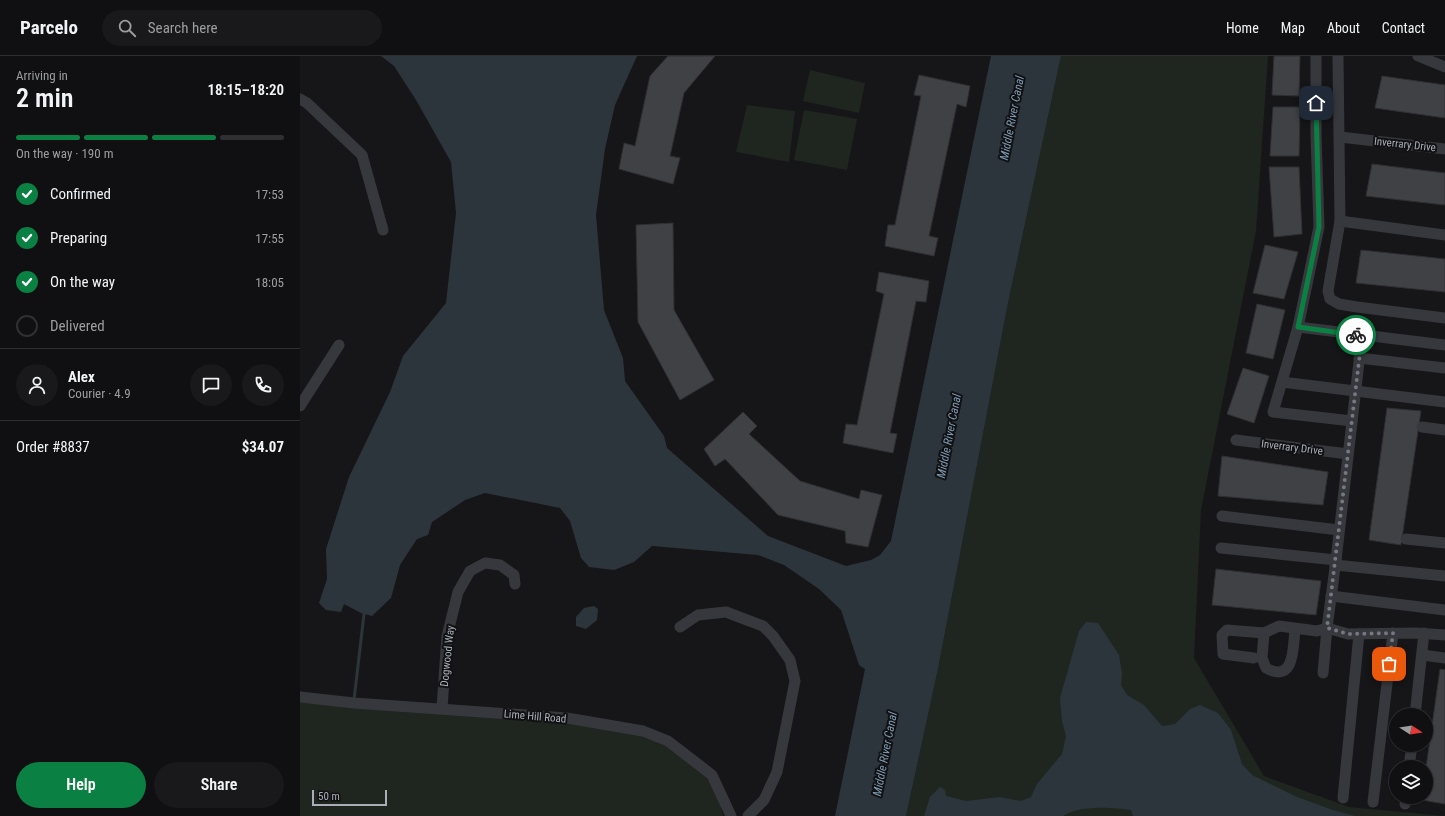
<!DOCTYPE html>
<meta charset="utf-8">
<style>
:root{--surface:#101012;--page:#19191b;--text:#f1f3f6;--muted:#9c9d9f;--line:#303032;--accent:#0b8043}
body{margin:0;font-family:"Roboto Condensed",sans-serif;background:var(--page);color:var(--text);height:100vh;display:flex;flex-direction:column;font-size:15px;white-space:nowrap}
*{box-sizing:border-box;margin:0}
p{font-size:13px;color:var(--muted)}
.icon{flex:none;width:22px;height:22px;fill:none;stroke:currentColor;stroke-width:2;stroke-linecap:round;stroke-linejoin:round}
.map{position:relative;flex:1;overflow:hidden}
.panel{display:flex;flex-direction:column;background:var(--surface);width:300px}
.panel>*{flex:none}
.needle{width:26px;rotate:102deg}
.tools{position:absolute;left:1089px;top:652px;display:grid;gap:8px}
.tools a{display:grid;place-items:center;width:44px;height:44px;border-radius:50%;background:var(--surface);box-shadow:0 1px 3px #0004,0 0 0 1px var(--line);font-size:20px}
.scale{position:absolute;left:12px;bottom:10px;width:75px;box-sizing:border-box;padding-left:4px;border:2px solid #a8adb8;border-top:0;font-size:11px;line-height:14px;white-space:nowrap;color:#a8adb8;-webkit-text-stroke:3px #111113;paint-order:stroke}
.pin{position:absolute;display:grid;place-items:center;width:34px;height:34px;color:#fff;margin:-17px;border-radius:8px;box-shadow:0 2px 6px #0006}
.courier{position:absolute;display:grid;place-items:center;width:40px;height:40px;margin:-20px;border:3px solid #0b8043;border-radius:50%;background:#fff;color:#222;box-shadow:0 1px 5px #0007}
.headline em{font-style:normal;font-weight:600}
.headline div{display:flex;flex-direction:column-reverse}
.headline{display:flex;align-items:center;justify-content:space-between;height:68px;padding:0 16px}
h1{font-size:26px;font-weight:600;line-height:30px}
.bar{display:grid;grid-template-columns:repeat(4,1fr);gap:6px 4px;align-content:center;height:48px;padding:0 16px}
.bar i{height:5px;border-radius:3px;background:var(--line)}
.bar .selected{background:var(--accent)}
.bar p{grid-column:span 4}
.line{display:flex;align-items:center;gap:10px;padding:0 16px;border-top:1px solid var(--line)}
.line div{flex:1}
.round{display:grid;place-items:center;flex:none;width:42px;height:42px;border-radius:21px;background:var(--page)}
ol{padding:0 16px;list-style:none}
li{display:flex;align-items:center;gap:12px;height:44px}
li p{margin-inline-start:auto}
li .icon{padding:4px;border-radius:50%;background:var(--accent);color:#fff;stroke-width:4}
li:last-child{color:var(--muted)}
li i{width:22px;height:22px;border:2px solid var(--line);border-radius:50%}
.button{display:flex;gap:8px;margin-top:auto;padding:8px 16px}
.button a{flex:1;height:46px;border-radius:24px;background:var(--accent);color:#fff;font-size:16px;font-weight:600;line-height:46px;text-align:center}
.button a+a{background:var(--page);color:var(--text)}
header{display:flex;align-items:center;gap:24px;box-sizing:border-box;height:56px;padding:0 20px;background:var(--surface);border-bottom:1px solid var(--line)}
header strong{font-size:19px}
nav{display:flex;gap:22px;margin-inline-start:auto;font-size:14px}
.search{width:280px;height:36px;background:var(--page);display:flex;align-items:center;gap:10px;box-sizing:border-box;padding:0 14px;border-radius:22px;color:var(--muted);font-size:15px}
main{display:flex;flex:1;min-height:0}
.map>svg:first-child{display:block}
</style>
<header>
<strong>Parcelo</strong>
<div class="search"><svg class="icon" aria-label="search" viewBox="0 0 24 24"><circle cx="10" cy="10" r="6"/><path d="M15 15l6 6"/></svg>Search here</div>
<nav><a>Home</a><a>Map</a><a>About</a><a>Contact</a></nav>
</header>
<main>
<section class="panel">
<div class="headline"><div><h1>2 min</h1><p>Arriving in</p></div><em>18:15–18:20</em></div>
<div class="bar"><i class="selected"></i><i class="selected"></i><i class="selected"></i><i></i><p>On the way · 190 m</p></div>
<ol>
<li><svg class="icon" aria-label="check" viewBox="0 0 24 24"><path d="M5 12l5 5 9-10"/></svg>Confirmed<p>17:53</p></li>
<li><svg class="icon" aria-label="check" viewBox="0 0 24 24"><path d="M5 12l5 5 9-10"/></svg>Preparing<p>17:55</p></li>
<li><svg class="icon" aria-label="check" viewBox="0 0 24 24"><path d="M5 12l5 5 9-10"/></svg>On the way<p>18:05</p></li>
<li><i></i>Delivered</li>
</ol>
<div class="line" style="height:72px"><a class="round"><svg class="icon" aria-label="person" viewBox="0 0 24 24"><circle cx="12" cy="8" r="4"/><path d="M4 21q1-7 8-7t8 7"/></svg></a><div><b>Alex</b><p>Courier · 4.9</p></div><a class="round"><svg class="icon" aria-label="chat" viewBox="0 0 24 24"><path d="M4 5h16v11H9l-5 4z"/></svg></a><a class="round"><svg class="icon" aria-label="phone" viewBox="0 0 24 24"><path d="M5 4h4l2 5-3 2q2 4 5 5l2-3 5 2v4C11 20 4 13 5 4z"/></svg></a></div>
<div class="line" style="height:52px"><div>Order #8837</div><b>$34.07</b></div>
<div class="button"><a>Help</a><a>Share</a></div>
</section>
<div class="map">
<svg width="1145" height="760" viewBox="0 0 1145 760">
<rect width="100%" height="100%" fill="#161618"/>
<g fill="#1e261f">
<path d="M761,0H968L956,175L901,454L894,602L964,720L1049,751L1145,760H606L638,613L708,247Z"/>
<path d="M510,14L565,27L559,57L503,45Z"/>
<path d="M447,49L495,55L489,106L436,96Z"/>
<path d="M504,54L557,63L547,114L494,104Z"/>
<path d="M0,641L142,652L343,675L412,719L423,760H0Z"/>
</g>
<g fill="#2c353c">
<path d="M81,0H337L315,49L305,93L296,159L304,254L323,302L325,325L364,380L367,392L468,480L546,510L571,504L580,499L591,485L691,0H761L708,247L638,613L606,760H535L565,613L559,609L541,554L519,533L484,509L458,499L352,490L334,506L314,514L289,511L281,502L270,465L260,452L185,437L165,444L132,466L128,479L117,483L100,509L91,542L72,560L61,557L44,548L41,556L26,554L19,547L27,523L26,493L49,421L90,336L103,300L146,247L156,157L151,106L116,44L94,10Z"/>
<path d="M294,550L298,553L297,564L286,573L276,570V561L284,552Z"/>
<path d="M786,566L798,567L819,599L822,618L821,629L827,639L844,649L862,670L875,668L890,653L900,649L918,657L931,674L942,708L952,719L997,741L1033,754L1055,760H833L831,754C813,751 778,749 763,760H624L630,741L640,731L645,734L646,740L666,745L700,741L721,745L731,741L737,728L762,698L766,680L762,665L760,642L779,575Z"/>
</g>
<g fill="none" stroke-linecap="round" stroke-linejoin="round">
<path stroke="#2c353c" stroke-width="3" d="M54,644L64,558"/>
</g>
<g fill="#404145" stroke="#303034">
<path d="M368,0H415L384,37L370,100L380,102L373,128L319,113L324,87L335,90L350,20Z"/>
<path d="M974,0H1000L999,40L972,39Z"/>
<path d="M619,19L670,30L666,51L657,48L629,180L638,182L634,200L585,190L588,169H595L621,40L614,39Z"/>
<path d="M1082,20L1145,29V62L1075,52Z"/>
<path d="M973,51H1000L999,100H970Z"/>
<path d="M1072,108L1145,117V149L1066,140Z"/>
<path d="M969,111H999L1002,178L974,181Z"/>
<path d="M373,167L374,254L414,324L380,344L338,266L336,169Z"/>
<path d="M965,189L998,196L984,243L953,237Z"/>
<path d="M1061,194L1145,203V236L1056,227Z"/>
<path d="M579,216L629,225L626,246L616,245L590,377L597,378L593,397L543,387L546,368L557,369L584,238L576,235Z"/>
<path d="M957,248L985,254L973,303L946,297Z"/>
<path d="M943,312L969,320L954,367L927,358Z"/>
<path d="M1087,352L1121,355L1101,489L1069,484Z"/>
<path d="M443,356L457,370L449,378L500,425L559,443L561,434L582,439L568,491L546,487L545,475L478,459L425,403L415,410L404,393Z"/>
<path d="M922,400L1028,416L1023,449L918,440Z"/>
<path d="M916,513L1021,525L1016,559L912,549Z"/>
<path d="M1140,613L1145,614V748L1122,744V741H1126V712Z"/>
</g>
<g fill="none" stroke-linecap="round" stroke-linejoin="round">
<g stroke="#37383d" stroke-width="11">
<path d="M1016,0V79L1019,171L998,271L1145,289"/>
<path d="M1038,0L1040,165L1028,235L1030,243L1039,248L1057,251L1145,262"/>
<path d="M1118,0L1145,11"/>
<path d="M0,43L7,47L62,99L83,174"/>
<path d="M1040,81L1145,93"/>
<path d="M1040,165L1145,179"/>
<path d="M998,271L973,356L1052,365"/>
<path d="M1059,302L1145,312"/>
<path d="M982,326L1145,346"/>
<path d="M0,350L39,289"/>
<path d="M1122,371L1145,374"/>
<path d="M936,384L1048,398"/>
<path d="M922,460L1039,474"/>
<path d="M1106,483L1145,487"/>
<path d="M921,492L1036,504L1027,572L1048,578L1116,577L1145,579"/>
<path d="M1036,504L1062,280"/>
<path d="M1035,509L1145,520"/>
<path d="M1031,540L1145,554"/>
<path d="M380,571L398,559L426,556L463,570L473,580L490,604L495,625L477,716L464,744L448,760"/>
<path d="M964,577L962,602L966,612C995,628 993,591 995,573"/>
<path d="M1122,599L1145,602"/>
<path d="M954,602L923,598L922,579L927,574L964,577L979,570L1017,575L1027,572L1023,617"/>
<path d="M0,641L54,647L267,662L343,675L368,685L412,719L431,760"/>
<path d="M142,652L147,580L158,536L170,515L185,507L200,509L214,519L215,528"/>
<path d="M1115,659L1124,577"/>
<path d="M1109,711L1112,689"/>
<path d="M1043,742L1059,578"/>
<path d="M1073,746L1093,577"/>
<path d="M1105,748L1106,741"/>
</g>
</g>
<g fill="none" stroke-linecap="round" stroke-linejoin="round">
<path stroke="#757880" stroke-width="4" stroke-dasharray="0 7.2" d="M1056,279L1062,280L1027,572L1048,578L1093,577L1089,608"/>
<path stroke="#0b8043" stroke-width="5" d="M1016,47L1019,171L998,271L1056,279"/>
</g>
<g text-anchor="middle" stroke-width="4" stroke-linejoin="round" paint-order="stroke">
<g font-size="11" fill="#a8adb8" stroke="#111113">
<text transform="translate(1105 88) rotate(6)" y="4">Inverrary Drive</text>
<text transform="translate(992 391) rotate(7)" y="4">Inverrary Drive</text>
<text transform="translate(147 600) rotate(-84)" y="4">Dogwood Way</text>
<text transform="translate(235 660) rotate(5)" y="4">Lime Hill Road</text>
</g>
<g font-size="12" font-style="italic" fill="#7f9bb3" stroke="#111113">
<text transform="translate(712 62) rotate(-79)" y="4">Middle River Canal</text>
<text transform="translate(649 380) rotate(-79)" y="4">Middle River Canal</text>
<text transform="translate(585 698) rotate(-79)" y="4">Middle River Canal</text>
</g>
</g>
</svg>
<div class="tools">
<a><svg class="needle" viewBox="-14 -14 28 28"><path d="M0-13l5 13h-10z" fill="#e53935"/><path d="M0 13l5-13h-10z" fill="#9c9d9f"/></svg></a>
<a><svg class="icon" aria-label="layers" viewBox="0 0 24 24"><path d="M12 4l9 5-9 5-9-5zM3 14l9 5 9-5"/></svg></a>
</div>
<div class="scale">50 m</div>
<div class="pin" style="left:1089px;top:608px;background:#ea580c"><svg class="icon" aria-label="bag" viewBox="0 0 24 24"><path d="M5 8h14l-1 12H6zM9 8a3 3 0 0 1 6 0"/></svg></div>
<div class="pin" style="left:1016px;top:47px;background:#1f2937"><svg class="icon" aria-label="home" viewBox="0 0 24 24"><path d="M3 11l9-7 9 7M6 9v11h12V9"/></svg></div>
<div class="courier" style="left:1056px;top:279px"><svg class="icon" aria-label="bike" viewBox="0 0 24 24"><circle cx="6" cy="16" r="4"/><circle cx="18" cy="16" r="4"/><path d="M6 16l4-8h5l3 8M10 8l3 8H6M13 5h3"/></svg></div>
</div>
</main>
